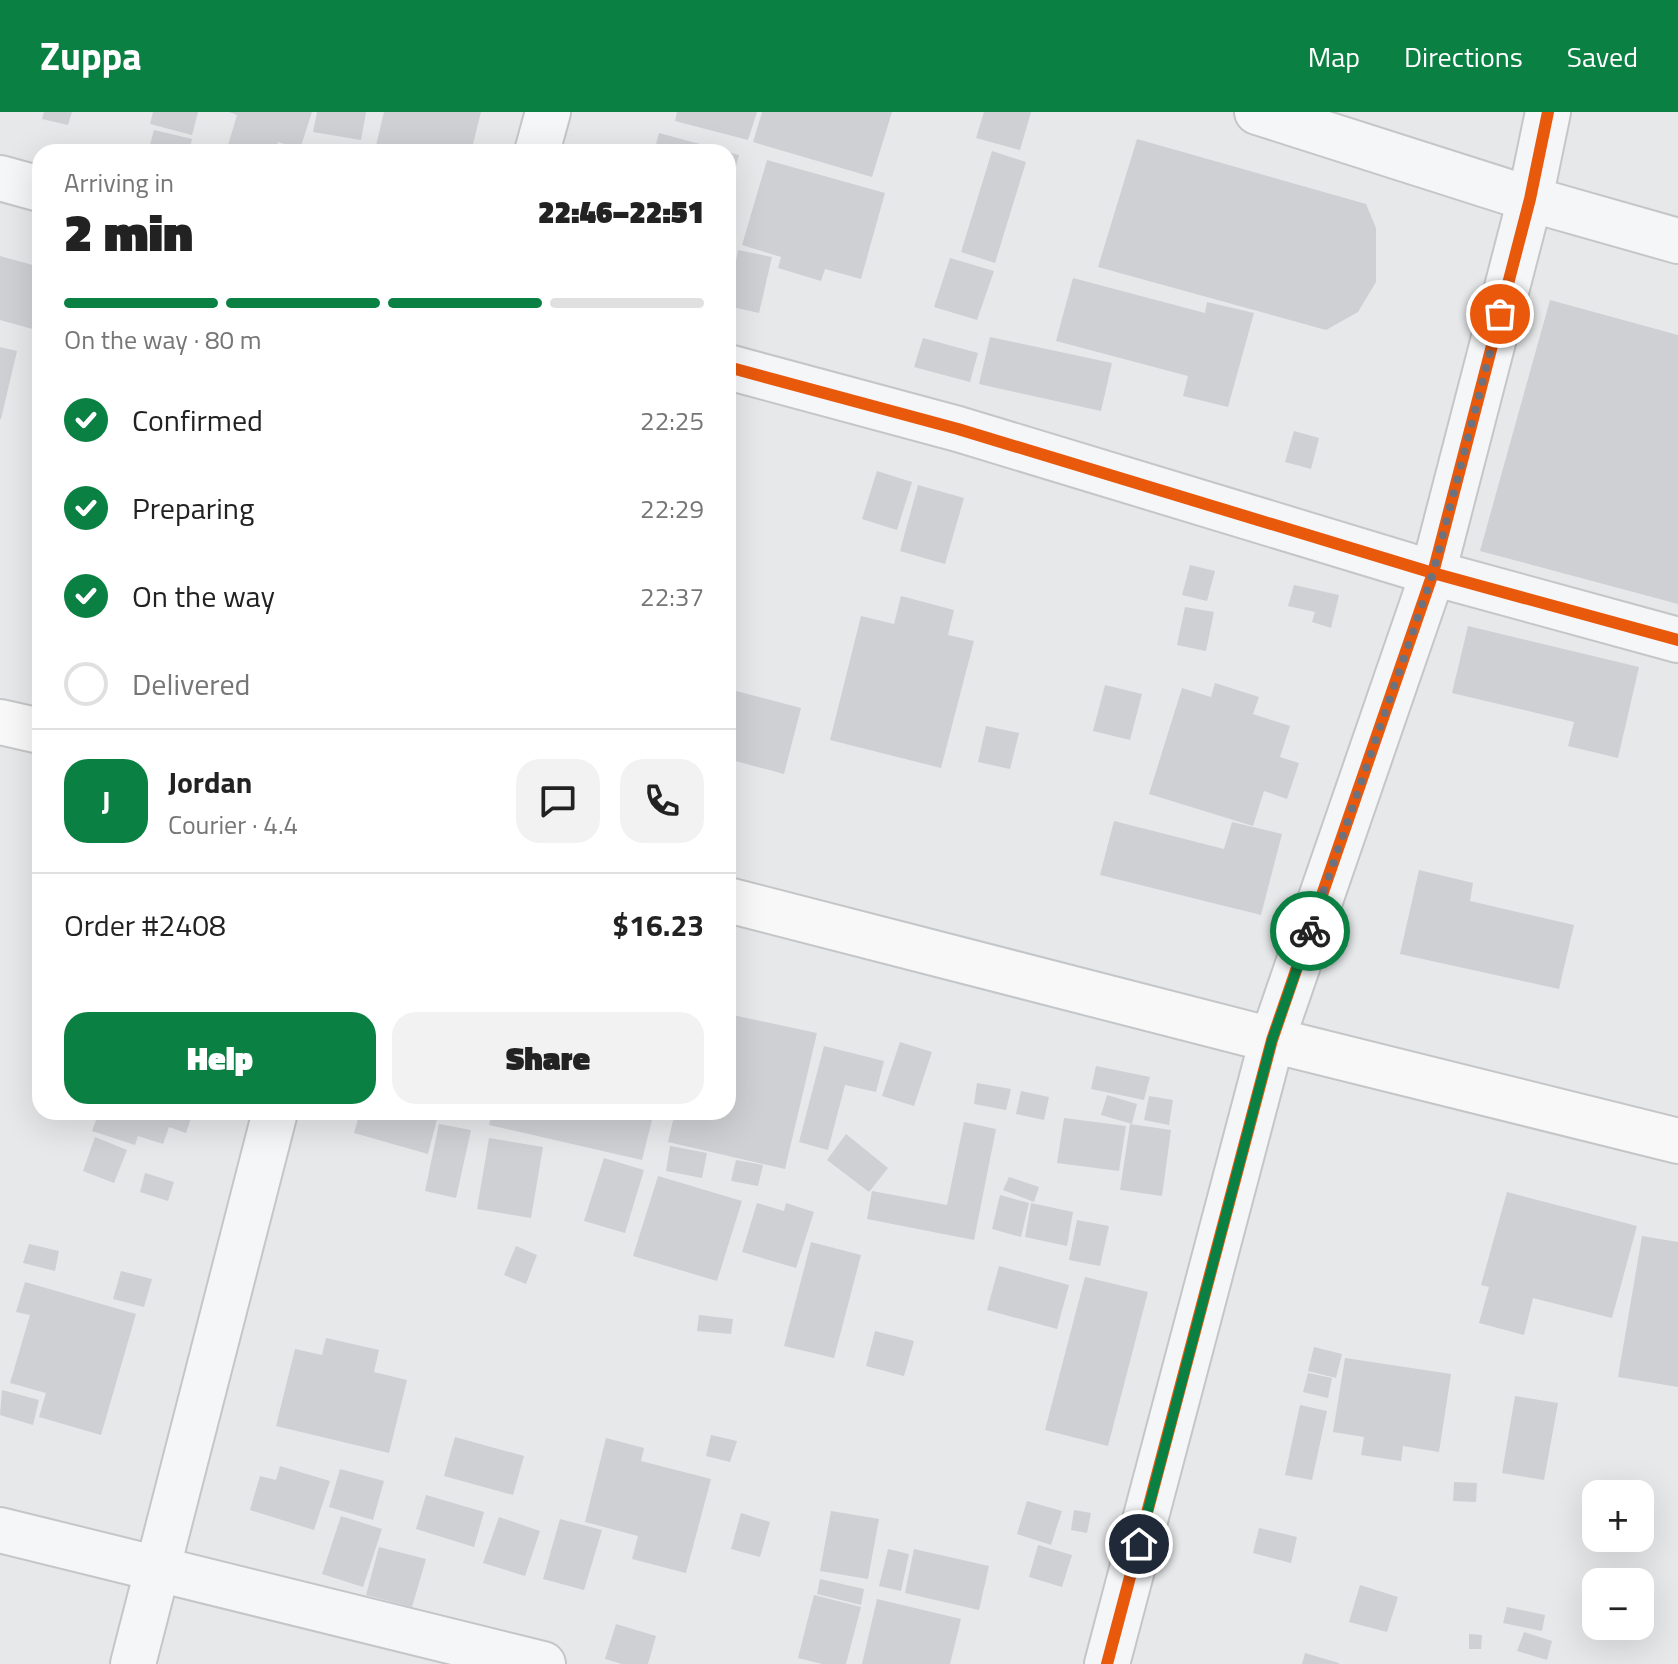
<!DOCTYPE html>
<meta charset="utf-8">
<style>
:root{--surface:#fff;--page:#f2f2f2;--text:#222;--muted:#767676;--line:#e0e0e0;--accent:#0b8043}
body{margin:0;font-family:"Titillium Web",sans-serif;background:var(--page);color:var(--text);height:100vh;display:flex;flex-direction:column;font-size:30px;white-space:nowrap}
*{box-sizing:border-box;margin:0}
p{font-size:26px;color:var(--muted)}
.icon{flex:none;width:44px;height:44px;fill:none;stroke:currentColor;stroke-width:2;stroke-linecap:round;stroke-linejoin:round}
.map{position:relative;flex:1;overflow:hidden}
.sheet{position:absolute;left:32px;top:32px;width:704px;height:976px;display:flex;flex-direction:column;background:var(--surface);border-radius:24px;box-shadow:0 8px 32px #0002}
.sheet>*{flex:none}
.controls{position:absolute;left:1582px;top:1368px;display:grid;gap:16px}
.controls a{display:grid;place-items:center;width:72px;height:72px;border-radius:16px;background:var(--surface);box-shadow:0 8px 32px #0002;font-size:40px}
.pin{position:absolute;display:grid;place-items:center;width:68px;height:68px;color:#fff;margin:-34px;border:4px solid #fff;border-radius:50%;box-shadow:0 2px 8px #0007}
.courier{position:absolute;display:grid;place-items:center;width:80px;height:80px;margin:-40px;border:6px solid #0b8043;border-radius:50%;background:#fff;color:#222;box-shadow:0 2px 10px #0007}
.headline em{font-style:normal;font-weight:800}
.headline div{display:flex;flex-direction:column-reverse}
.headline{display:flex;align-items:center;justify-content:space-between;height:136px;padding:0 32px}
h1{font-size:52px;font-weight:800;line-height:60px}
.bar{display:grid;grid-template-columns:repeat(4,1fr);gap:12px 8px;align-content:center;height:96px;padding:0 32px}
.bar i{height:10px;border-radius:6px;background:var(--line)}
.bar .on{background:var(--accent)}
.bar p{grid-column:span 4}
.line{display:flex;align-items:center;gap:20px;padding:0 32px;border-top:2px solid var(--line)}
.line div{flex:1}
.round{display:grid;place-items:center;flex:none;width:84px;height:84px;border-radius:24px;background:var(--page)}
ol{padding:0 32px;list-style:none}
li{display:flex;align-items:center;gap:24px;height:88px}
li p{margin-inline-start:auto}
li .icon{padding:8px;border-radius:50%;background:var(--accent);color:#fff;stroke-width:4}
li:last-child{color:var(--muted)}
li i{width:44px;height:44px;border:4px solid var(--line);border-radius:50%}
.action{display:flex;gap:16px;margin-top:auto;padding:16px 32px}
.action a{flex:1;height:92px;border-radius:24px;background:var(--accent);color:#fff;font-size:32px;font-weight:800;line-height:92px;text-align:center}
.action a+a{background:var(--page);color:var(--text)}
header{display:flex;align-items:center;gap:48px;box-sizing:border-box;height:112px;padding:0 40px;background:var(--accent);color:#fff}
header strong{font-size:38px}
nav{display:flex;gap:44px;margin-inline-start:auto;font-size:28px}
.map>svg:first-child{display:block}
</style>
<header>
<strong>Zuppa</strong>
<nav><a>Map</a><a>Directions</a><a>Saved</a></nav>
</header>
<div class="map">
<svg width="1678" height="1552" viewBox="0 0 1678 1552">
<rect width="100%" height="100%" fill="#e6e8ea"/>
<g fill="#ced0d3">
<path d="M44,0H72L68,13L42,7Z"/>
<path d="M153,0H198L192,23L150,12Z"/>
<path d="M229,0H312L300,37L278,30L275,40H226L237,3Z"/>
<path d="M317,0H366L361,28L313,20Z"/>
<path d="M384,0H481L471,40H382L375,38Z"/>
<path d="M677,0H757L748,28L675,9Z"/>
<path d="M762,0H892L872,65L753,30Z"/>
<path d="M984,0H1031L1020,38L976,26Z"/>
<path d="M154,18L192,27L189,40H148Z"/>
<path d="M659,21L726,39V40H654Z"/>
<path d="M1137,27L1366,92L1376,116V170L1358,200L1326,218L1098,155Z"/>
<path d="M992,39L1026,50L995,151L961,140Z"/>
<path d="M728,40L739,43L729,81H728Z"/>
<path d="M767,48L885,81L861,167L825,157L821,169L778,156L781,145L742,133Z"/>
<path d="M738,138L772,145L759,201L728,194Z"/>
<path d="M0,144L40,155V219L0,208Z"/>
<path d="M950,146L994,159L977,208L934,195Z"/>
<path d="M1073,166L1205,201L1207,190L1254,201L1228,295L1183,284L1188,264L1056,229Z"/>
<path d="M1550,188L1678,223V492L1480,439Z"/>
<path d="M990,225L1112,251L1101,299L979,272Z"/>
<path d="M923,226L978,241L970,270L914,255Z"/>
<path d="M0,235L17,239L1,307H0Z"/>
<path d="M1294,319L1319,326L1311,357L1285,350Z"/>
<path d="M877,359L912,370L897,418L862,407Z"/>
<path d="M918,373L964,386L945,452L900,439Z"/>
<path d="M1190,453L1215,459L1207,489L1182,483Z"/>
<path d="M1294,473L1339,483L1331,516L1312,510L1315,500L1288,494Z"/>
<path d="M901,484L954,498L948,523L974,529L941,656L830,628L861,504L894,512Z"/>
<path d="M1185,495L1214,500L1206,539L1177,533Z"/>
<path d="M1468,514L1639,555L1618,646L1568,634L1574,610L1452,581Z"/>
<path d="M1215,571L1259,585L1253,602L1290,614L1280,645L1299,651L1287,687L1264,679L1253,714L1149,682L1182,576L1211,585Z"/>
<path d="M1105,573L1142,582L1130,628L1093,619Z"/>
<path d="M728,577L801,596L784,662L728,647Z"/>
<path d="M986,614L1019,621L1010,657L978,650Z"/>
<path d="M1114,709L1224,737L1232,710L1282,722L1261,803L1100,763Z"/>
<path d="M1419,758L1473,771L1470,789L1574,813L1559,877L1400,842Z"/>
<path d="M728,902L817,921L785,1057L668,1030L675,1000H728Z"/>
<path d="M900,930L932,940L914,994L882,984Z"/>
<path d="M824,934L884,949L876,980L845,973L828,1038L799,1030Z"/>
<path d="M1096,954L1150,965L1144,988L1091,977Z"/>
<path d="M977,971L1011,977L1006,998L974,992Z"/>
<path d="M1021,979L1049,985L1044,1008L1016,1002Z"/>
<path d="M1107,983L1137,992L1132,1012L1101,1003Z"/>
<path d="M1149,984L1173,988L1169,1013L1144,1008Z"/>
<path d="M99,1000H193L186,1021L169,1015L163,1032L138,1024L135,1033L92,1019Z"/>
<path d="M360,1000H411L437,1007L428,1042L354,1021Z"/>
<path d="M492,1000H654L642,1048L489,1013Z"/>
<path d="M1064,1006L1126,1014L1119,1059L1057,1051Z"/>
<path d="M964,1010L996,1017L974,1128L867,1107L872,1079L947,1093Z"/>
<path d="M439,1012L471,1018L456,1086L425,1079Z"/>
<path d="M1130,1012L1171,1018L1162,1084L1120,1078Z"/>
<path d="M846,1022L888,1056L869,1080L827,1048Z"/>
<path d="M95,1025L127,1038L114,1071L83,1059Z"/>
<path d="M489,1026L543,1035L531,1106L477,1097Z"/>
<path d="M670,1034L707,1041L702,1066L666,1059Z"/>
<path d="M604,1046L644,1058L625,1121L584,1109Z"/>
<path d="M736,1048L763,1053L758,1074L731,1069Z"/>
<path d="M145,1061L174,1070L168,1089L140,1080Z"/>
<path d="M658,1064L742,1089L717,1169L633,1144Z"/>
<path d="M1009,1065L1039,1075L1034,1090L1003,1078Z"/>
<path d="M1507,1080L1637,1114L1612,1206L1533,1186L1524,1223L1479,1211L1489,1175L1481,1173Z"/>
<path d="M1000,1083L1029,1091L1021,1125L992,1117Z"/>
<path d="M757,1091L784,1099L786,1091L814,1100L796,1156L742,1140Z"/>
<path d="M1031,1091L1073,1100L1067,1134L1025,1125Z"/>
<path d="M1077,1108L1109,1114L1100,1154L1069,1148Z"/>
<path d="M1642,1124L1678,1130V1275L1618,1265Z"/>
<path d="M811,1130L861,1143L834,1246L784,1234Z"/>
<path d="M29,1132L59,1139L55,1159L23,1151Z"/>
<path d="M516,1134L537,1143L526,1172L504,1163Z"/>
<path d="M999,1154L1069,1173L1057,1217L987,1198Z"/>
<path d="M121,1159L152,1167L144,1195L113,1187Z"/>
<path d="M1085,1165L1148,1180L1108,1334L1045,1318Z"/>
<path d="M25,1170L136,1202L101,1323L39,1305L46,1281L10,1271L30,1203L16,1200Z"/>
<path d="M699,1203L733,1207L731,1222L697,1219Z"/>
<path d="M875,1219L914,1229L904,1264L866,1254Z"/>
<path d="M326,1226L379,1238L374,1260L407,1268L389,1341L276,1314L295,1237L322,1243Z"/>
<path d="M1314,1235L1342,1242L1336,1266L1308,1259Z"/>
<path d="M1345,1246L1451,1262L1439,1340L1403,1334L1401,1349L1361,1343L1364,1325L1333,1320Z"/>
<path d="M1308,1261L1332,1266L1328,1286L1303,1280Z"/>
<path d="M2,1278L39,1288L33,1313L0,1303Z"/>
<path d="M1515,1284L1558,1291L1544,1368L1502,1361Z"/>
<path d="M1300,1293L1327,1299L1312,1368L1285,1363Z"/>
<path d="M711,1323L737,1329L730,1350L706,1344Z"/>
<path d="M455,1325L524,1344L513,1383L444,1364Z"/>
<path d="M606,1326L644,1336L641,1349L711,1367L686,1461L632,1447L638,1424L585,1410Z"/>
<path d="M280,1354L330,1369L314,1418L250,1398L260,1364L276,1368Z"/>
<path d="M340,1357L384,1369L373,1408L329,1395Z"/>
<path d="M1454,1370L1477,1371L1476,1390L1453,1389Z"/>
<path d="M426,1383L484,1400L474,1435L416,1417Z"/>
<path d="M1027,1389L1062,1399L1051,1433L1017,1422Z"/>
<path d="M1074,1398L1091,1401L1087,1421L1071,1418Z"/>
<path d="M831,1399L879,1407L868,1467L820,1459Z"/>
<path d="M741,1401L770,1410L760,1445L731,1437Z"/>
<path d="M341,1404L382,1417L363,1475L322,1462Z"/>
<path d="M499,1405L540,1419L525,1464L483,1451Z"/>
<path d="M560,1407L602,1418L584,1478L543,1467Z"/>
<path d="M1259,1416L1297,1425L1291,1451L1253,1441Z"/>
<path d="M1038,1433L1072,1443L1062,1475L1029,1465Z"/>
<path d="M379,1435L426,1447L412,1495L366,1483Z"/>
<path d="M888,1437L909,1442L901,1479L879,1474Z"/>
<path d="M914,1437L989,1454L979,1498L905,1481Z"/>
<path d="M820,1467L864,1477L861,1493L817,1482Z"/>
<path d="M1360,1473L1398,1485L1387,1520L1349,1510Z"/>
<path d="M814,1483L861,1495L846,1552H822L798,1546Z"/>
<path d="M877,1487L961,1507L950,1552H862Z"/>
<path d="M1507,1495L1545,1503L1542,1519L1503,1511Z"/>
<path d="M616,1512L656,1524L648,1552H622L605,1547Z"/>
<path d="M1524,1520L1552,1529L1547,1548L1517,1539Z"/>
<path d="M1469,1522L1482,1523L1481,1537H1469Z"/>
<path d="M1305,1541L1339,1551V1552H1302Z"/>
</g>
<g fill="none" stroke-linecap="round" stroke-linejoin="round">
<g stroke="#c4c6c8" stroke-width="48">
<g id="street">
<path d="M1257,0L1530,87L1678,129"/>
<path d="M537,40L548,0"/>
<path d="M0,66L40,77"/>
<path d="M728,255L958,317L1433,461L1678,528"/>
<path d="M0,1418L543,1552"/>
<path d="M133,1552L275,1000"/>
<path d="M1107,1552L1272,928L1433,461L1530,87L1548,0"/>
</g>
</g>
<g stroke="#c4c6c8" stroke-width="48">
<g id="secondary">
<path d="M0,610L40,619"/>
<path d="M728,788L1272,928L1678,1029"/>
</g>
</g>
<use href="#street" stroke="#f5f6f7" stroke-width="44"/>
<use href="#secondary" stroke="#f8f8f8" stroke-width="44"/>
<g stroke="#f4f6f9" stroke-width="17">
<g id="cycleway">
<path d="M728,255L958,317L1433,461L1678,528"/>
<path d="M1107,1552L1272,928L1433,461L1530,87L1548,0"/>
</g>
</g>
<use href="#cycleway" stroke="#e8590c" stroke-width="12"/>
</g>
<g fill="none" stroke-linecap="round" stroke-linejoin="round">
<path stroke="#6c737f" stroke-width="8" stroke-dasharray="0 14.4" d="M1310,819L1433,461L1500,202"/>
<path stroke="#0b8043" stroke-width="10" d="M1139,1432L1272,928L1310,819"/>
</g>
</svg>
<div class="controls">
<a>+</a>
<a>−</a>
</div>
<div class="pin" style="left:1500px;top:202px;background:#ea580c"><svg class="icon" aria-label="bag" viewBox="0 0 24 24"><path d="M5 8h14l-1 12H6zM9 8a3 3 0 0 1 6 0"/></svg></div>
<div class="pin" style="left:1139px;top:1432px;background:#1f2937"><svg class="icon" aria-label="home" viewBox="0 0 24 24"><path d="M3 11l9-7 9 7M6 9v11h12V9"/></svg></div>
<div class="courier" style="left:1310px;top:819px"><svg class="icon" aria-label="bike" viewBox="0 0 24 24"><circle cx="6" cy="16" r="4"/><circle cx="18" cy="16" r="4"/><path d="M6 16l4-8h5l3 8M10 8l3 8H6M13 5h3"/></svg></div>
<section class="sheet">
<div class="headline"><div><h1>2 min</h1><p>Arriving in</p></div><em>22:46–22:51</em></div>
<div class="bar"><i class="on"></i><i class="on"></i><i class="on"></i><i></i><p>On the way · 80 m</p></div>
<ol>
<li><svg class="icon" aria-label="check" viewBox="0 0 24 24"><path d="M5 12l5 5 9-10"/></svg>Confirmed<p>22:25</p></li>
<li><svg class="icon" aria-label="check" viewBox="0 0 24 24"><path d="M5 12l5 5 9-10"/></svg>Preparing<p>22:29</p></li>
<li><svg class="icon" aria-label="check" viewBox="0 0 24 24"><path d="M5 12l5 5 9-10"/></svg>On the way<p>22:37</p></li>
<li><i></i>Delivered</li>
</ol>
<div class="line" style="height:144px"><b class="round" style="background:var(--accent);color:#fff">J</b><div><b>Jordan</b><p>Courier · 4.4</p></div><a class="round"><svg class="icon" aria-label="chat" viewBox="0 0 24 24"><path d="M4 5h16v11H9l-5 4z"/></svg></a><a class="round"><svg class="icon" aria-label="phone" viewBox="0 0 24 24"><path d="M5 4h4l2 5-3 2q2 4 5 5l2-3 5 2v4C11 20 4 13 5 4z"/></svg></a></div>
<div class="line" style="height:104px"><div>Order #2408</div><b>$16.23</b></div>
<div class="action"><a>Help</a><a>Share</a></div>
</section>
</div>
